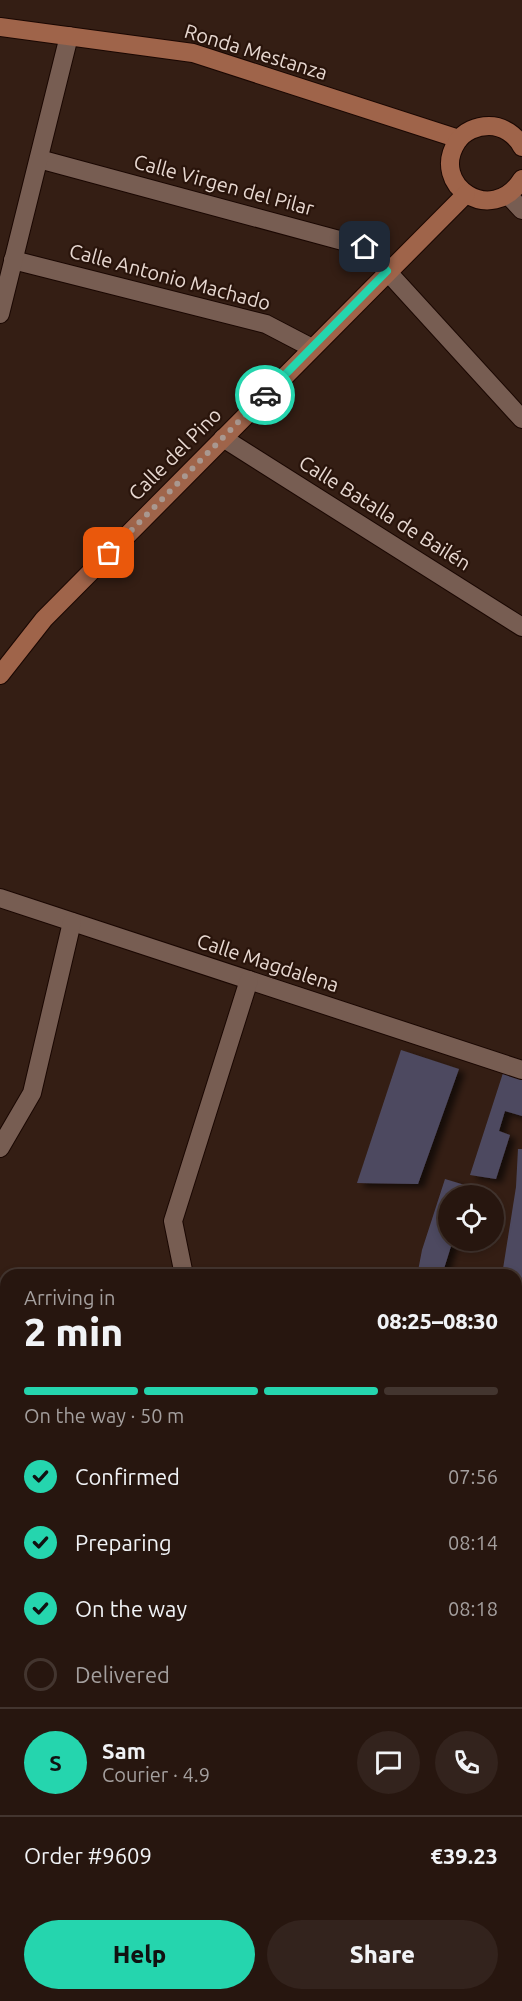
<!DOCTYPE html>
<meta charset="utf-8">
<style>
:root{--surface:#27160f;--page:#33231d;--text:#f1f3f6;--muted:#a49f9e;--line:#43352f;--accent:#25d5ae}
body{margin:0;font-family:Ubuntu,sans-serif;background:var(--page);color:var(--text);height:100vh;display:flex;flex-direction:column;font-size:22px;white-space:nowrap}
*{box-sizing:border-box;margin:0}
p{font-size:20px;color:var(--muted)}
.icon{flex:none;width:33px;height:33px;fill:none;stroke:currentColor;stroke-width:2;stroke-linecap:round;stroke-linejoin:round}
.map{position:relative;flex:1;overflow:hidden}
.drawer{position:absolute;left:0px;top:1269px;width:522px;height:732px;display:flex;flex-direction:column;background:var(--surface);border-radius:18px 18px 0 0;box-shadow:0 3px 9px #0003,0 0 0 2px var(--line)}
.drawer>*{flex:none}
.controls{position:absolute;left:438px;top:1185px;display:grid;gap:12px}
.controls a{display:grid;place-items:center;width:66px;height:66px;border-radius:50%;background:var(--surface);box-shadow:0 3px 9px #0003,0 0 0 2px var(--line);font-size:30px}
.pin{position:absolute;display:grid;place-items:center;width:51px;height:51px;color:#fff;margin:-26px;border-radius:12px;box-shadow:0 3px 9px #0006}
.courier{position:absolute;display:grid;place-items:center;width:60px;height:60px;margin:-30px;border:4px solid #25d5ae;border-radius:50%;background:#fff;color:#222;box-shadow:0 2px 8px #0007}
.summary em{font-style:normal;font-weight:800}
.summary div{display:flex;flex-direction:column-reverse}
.summary{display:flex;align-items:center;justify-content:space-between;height:102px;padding:0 24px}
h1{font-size:39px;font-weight:800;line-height:45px}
.bar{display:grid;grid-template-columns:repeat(4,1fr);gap:9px 6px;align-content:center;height:72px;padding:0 24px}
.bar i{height:8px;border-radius:4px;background:var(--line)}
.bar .selected{background:var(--accent)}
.bar p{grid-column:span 4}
.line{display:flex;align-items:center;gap:15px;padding:0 24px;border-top:2px solid var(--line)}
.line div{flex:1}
.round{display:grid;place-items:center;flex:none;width:63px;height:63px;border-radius:32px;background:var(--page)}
ol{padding:0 24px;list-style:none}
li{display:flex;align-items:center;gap:18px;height:66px}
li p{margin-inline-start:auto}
li .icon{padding:6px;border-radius:50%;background:var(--accent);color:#111;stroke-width:4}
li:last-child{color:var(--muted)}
li i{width:33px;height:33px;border:3px solid var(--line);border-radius:50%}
.cta{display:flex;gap:12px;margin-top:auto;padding:12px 24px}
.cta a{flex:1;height:69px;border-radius:36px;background:var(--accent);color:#111;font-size:24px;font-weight:800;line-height:69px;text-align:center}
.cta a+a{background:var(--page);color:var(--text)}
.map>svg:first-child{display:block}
</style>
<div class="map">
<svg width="522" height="2001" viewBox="0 0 522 2001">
<defs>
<filter id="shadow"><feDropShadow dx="6" dy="4" stdDeviation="3" flood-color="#0009"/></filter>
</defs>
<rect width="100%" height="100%" fill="#341e14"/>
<g fill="#4e4a61" filter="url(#shadow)">
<path d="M401,1050L459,1069L418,1184L357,1183Z"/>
<path d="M503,1073L522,1078V1116L505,1111L499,1131L510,1135L496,1179L470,1175Z"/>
<path d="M518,1149H522V1281L516,1282V1275H502L516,1187Z"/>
<path d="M445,1179L468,1186L465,1196H448V1240H453L442,1275H407V1272L418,1271L422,1250Z"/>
<path d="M516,1324H522V1856L520,1867L522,1868L517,1914Z"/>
<rect x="0" y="1349" width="6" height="34"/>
<path d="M0,1395H5L6,1401V1562L0,1561Z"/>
<path d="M0,1749L6,1790V1878L0,1881Z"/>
<path d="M6,1967V1995L190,1996L187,2001H0V1969Z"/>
<path d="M365,1995H508V2001H388Z"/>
</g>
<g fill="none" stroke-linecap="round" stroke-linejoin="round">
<g stroke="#1a0702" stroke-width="20">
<g id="street">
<path d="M39,159L365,247L522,419"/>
<path d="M508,195L522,210"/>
<path d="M13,260L266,324L312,348"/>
<path d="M0,314L69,36"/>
<path d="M223,438L522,627"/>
<path d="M0,898L522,1070"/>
<path d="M0,1148L32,1093L72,922"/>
<path d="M184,1275L173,1221L249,980"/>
<path d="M0,1703L6,1756"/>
<path d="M0,1902L6,1909"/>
<path d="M0,1944L6,1941"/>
<path d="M237,1995L266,2001"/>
<path d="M207,2001L210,1995"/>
</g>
</g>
<g stroke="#1a0702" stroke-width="20">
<g id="secondary">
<path d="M0,27L193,53L459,139"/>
<path d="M522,147C516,135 503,126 489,126C477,126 464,131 457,142C429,185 492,227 522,179"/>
<path d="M0,675L44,619L466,194"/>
<path d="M516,1309H522"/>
<path d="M0,1330H6"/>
</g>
</g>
<use href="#street" stroke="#775d52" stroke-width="18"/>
<use href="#secondary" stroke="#9f644a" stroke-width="18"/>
</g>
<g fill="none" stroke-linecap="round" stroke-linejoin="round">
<path stroke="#a99890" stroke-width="6" stroke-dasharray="0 10.8" d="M109,553L265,395"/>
<path stroke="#25d5ae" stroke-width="8" d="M265,395L387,271L365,247"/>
</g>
<g text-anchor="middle" stroke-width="4.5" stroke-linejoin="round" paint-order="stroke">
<g font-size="20" fill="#e8d9d2" stroke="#29140b">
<text transform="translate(256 52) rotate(17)" y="7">Ronda Mestanza</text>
<text transform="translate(224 185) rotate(15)" y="7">Calle Virgen del Pilar</text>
<text transform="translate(170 277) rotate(15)" y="7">Calle Antonio Machado</text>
<text transform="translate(175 454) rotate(-45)" y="7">Calle del Pino</text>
<text transform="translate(385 513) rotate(32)" y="7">Calle Batalla de Bailén</text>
<text transform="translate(268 963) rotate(18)" y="7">Calle Magdalena</text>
</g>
</g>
</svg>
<div class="controls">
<a><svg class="icon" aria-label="locate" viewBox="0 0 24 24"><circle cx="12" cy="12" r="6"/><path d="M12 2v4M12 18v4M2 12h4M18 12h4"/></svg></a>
</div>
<div class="pin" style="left:109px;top:553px;background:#ea580c"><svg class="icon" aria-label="bag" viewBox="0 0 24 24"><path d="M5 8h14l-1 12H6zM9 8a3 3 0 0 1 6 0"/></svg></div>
<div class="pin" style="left:365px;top:247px;background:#1f2937"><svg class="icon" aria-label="home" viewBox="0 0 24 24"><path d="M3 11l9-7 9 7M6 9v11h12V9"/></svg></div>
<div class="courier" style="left:265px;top:395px"><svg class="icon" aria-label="car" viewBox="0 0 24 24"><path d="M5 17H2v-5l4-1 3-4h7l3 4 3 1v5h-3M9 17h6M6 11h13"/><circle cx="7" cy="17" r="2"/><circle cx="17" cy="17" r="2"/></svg></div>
<section class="drawer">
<div class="summary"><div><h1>2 min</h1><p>Arriving in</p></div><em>08:25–08:30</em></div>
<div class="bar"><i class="selected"></i><i class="selected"></i><i class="selected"></i><i></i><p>On the way · 50 m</p></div>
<ol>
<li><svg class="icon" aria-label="check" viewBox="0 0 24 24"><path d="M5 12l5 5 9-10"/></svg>Confirmed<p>07:56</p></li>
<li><svg class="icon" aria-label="check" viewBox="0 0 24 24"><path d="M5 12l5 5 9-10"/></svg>Preparing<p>08:14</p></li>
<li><svg class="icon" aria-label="check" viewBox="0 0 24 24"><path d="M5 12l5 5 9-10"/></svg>On the way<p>08:18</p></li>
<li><i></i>Delivered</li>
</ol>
<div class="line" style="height:108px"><b class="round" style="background:var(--accent);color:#111">S</b><div><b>Sam</b><p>Courier · 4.9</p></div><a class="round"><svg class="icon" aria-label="chat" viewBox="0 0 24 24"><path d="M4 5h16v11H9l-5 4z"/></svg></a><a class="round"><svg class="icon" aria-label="phone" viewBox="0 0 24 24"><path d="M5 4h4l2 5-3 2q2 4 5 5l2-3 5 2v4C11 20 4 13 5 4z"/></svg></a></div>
<div class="line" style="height:78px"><div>Order #9609</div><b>€39.23</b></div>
<div class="cta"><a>Help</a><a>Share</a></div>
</section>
</div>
